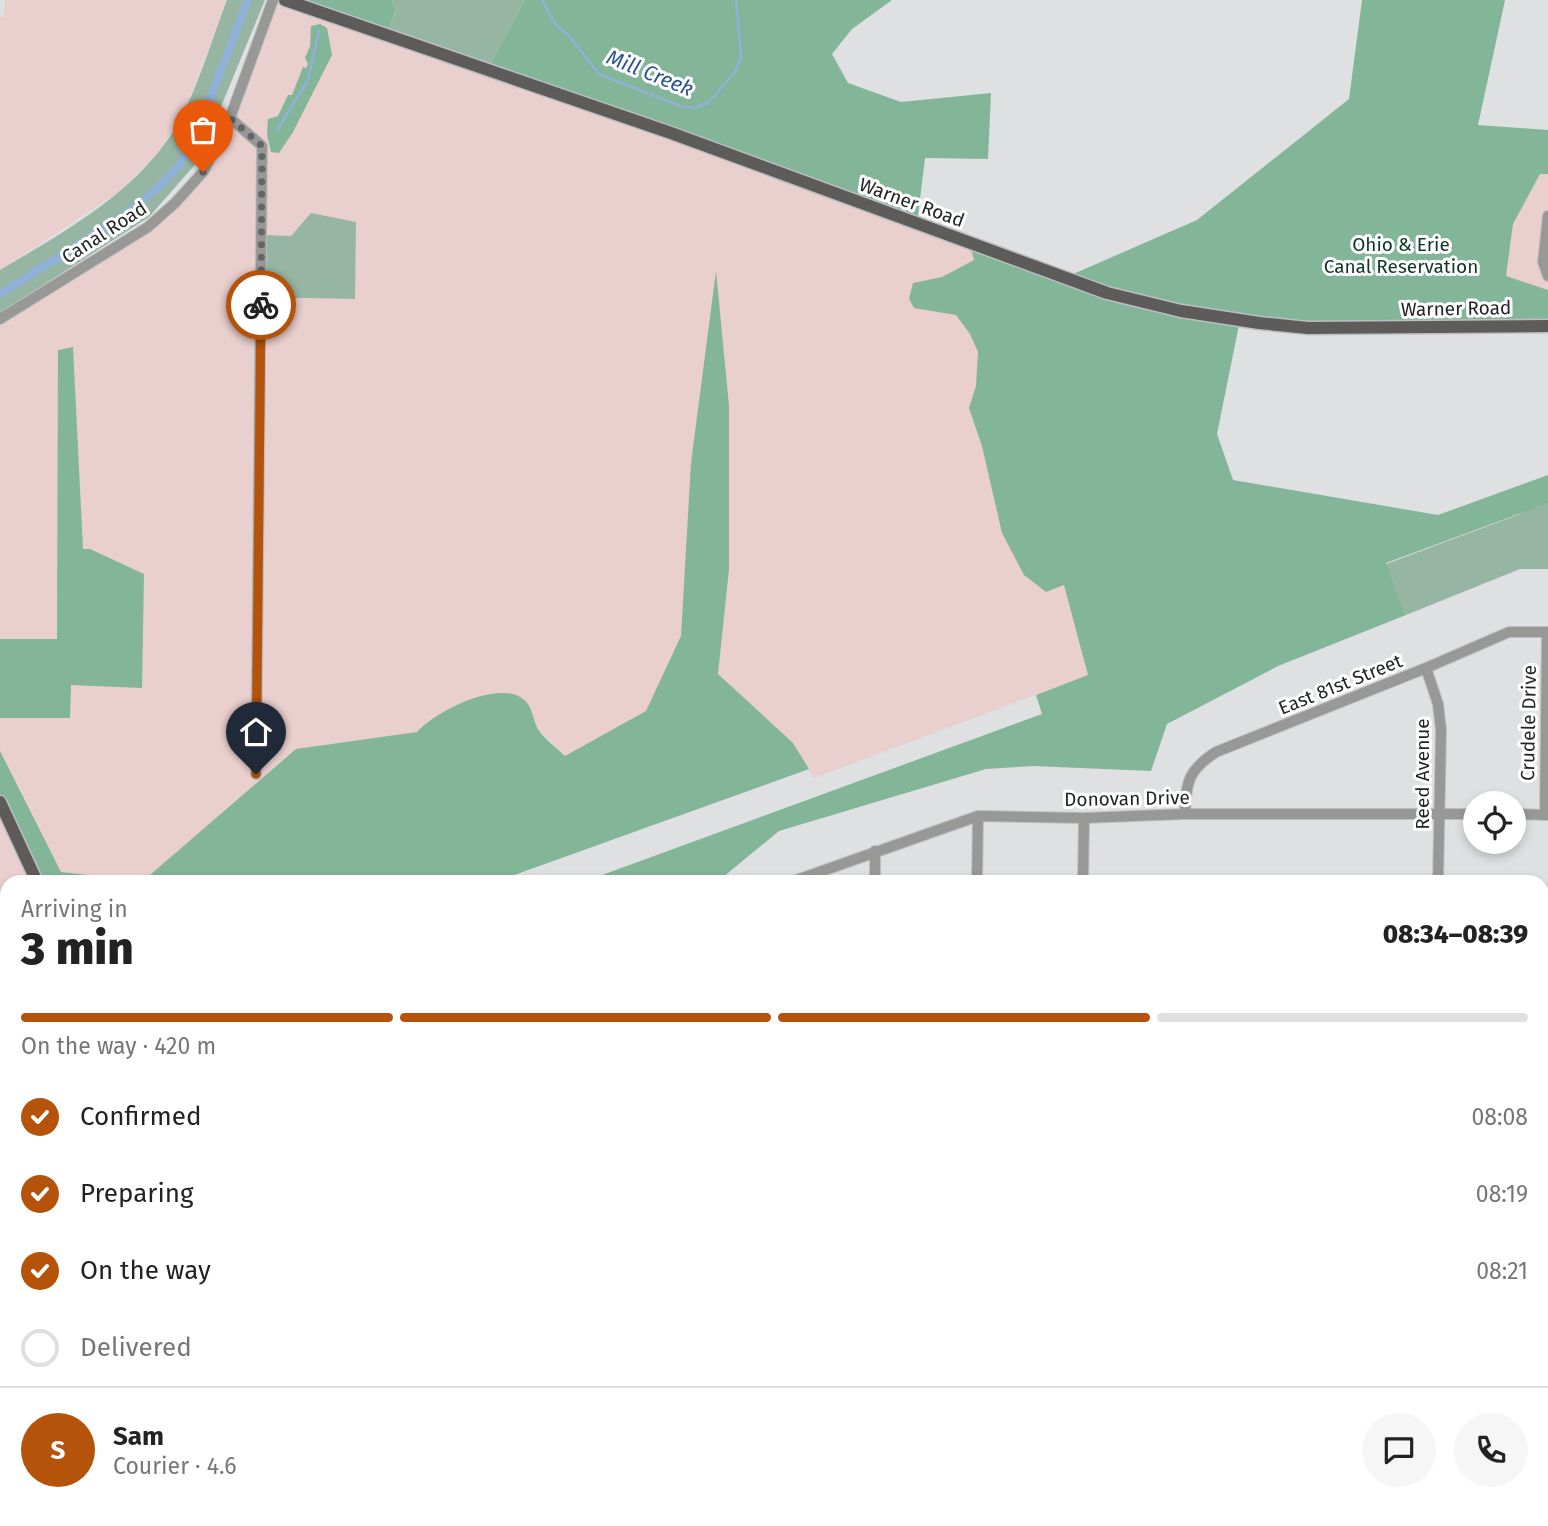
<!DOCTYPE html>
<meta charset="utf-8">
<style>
:root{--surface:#fff;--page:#f6f6f6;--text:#222;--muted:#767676;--line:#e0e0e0;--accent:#b45309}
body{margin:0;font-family:"Fira Sans",sans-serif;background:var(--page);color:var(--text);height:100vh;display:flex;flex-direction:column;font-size:26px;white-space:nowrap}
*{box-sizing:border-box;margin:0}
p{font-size:23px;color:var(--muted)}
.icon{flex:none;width:38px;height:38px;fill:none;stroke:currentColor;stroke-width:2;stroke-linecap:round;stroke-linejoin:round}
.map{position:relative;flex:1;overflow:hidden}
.panel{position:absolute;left:0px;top:875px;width:1549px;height:651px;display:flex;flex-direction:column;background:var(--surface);border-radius:21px 21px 0 0;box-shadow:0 4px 10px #0003}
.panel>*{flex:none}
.controls{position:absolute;left:1463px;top:791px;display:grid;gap:14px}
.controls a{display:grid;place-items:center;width:63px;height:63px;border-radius:50%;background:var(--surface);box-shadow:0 4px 10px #0003;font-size:35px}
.pin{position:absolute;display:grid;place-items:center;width:60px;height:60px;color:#fff;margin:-72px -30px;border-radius:50% 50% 50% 0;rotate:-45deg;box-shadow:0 0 7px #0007}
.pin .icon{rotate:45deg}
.courier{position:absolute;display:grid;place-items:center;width:70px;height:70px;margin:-35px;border:5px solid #b45309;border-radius:50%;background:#fff;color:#222;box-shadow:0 2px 9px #0007}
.head em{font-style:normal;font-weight:800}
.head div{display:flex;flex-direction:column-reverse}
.head{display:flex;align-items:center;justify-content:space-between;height:119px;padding:0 21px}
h1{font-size:46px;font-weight:800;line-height:52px}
.bar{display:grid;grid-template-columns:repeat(4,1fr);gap:10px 7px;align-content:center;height:84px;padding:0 21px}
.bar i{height:9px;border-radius:5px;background:var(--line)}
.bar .active{background:var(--accent)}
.bar p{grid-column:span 4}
.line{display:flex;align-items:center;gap:18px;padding:0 21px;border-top:2px solid var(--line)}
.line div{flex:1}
.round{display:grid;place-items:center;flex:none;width:74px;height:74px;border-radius:37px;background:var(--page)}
ol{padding:0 21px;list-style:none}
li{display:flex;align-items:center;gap:21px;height:77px}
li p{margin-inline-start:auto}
li .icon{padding:7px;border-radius:50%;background:var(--accent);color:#fff;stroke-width:4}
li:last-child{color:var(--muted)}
li i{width:38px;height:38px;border:4px solid var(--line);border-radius:50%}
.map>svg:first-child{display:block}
</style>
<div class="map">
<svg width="1548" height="1526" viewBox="0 0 1548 1526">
<rect width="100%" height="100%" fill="#dee0e2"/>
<g fill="#e9cfcd">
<path d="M5,0H227L191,95L177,124L154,157L120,191L2,269L0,268V17H4Z"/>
<path d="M273,0H285L970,244L1089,675L814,778L792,743L606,795L525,717L297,749L143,881L61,872L0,751V319L148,227L203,172Z"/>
<path d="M1540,174H1548V290L1506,276L1513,224Z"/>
<path d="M0,802L37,882H7V1032L0,1035Z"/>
<rect x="250" y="1519" width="455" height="7"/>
</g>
<g fill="#96b6a3">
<path d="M227,0H265L199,160L149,217L0,313V270C64,232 139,191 177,125C199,86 211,41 227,0Z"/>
<path d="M391,0H525L487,70L387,35L396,11Z"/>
<path d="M311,213L356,222L355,299L261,297L262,235L291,236Z"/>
<path d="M1548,499V569H1520L1406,615L1386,564L1520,514Z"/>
<rect x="269" y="1519" width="168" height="7"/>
</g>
<g fill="#83b599">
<path d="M285,0H391L396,10L387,35Z"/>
<path d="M525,0H892L852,29L832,54L848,83L901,102L991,93L988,159L925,158L917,224L487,70Z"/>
<path d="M1362,0H1505L1478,125L1548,130V174H1540L1513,224L1506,276L1548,290V326L1414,329L1240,320L1217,434L1233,480L1438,515L1548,475V503L1386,563L1406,615L1278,666L1167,724L1151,771L1033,766L986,769L779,831L717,882H583L1042,714L1036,695L1088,675L1064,585L1046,592L1024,575L1002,533L982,446L969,408L976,386L978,352L970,334L956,315L914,308L909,299L913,283L942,277L974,260L970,244L1064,278L1197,220L1349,99Z"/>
<path d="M320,24L327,28L332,55L293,132L279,153L271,152L267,135L268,119L278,116L288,95H292L303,67L306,68L308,64L305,58L310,46L311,26Z"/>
<path d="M716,271L729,406V569L718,674L793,743L809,769L495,882H37L0,802V751L61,872L143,881L296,749L417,732C435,712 493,682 520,697C533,704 532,718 538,729C544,739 557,748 565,756L646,711L681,636L691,463Z"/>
<path d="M73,347L83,549H90L144,574L142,688L71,685L70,718H0V639H57L58,350Z"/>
<path d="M7,1032V1110L0,1112V1035Z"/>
</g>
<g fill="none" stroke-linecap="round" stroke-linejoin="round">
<g stroke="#91b1d8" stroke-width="2.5">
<path d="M542,0L555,24L570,37L599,74L680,106L695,108L709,102L735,72L741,56L736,0"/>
<path d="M277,130L308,80L319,31"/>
</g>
<path stroke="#91b1d8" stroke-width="8" d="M0,294L122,217L159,187L179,165L197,133L248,0"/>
<g stroke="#bcbec0" stroke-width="12">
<g id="minor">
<path d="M230,118L262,146L256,774"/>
<path d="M1548,216L1543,262L1548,276"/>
<path d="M0,319L148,227L175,203L203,172L230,118L273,0"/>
<path d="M1426,668L1438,704L1441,730L1438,882"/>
<path d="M1185,814C1186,782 1188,770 1216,752L1426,668L1509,632H1548"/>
<path d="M1514,814L1548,815"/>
<path d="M1545,815L1547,632"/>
<path d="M791,882L978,816L1084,818L1185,814H1475"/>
<path d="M875,882V851"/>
<path d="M977,882L978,816"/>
<path d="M1083,882L1084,818"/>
<path d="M1542,909H1548"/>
<path d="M1542,1005H1548"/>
<path d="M1542,1104H1548"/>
<path d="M1542,1204H1548"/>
<path d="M1542,1307H1548"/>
<path d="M1542,1417L1548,1418"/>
<path d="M1504,1519L1548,1520"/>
<path d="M269,1526V1519"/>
<path d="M572,1526V1519"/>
<path d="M754,1526V1519"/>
<path d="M860,1526V1519"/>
<path d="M967,1526V1519"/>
<path d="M1070,1526V1519"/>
<path d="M1180,1526V1519"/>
<path d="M1285,1526L1286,1519"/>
</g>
</g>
<g stroke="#bcbec0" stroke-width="15">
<g id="major">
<path d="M285,0L671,133L1107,293L1181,311L1259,323L1308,328L1548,326"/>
<path d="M0,802L37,882"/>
<path d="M250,1519V1526"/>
</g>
</g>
<use href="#minor" stroke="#989896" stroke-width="10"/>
<use href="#major" stroke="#5d5c5a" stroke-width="12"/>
</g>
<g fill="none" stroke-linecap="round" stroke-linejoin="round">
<path stroke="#646566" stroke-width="7" stroke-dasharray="0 12.6" d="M203,172L230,118L262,146L261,305"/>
<path stroke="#b45309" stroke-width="9" d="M256,774L261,305"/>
</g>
<g text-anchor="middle" stroke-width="6" stroke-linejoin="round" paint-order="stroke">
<g font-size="19" fill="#222324" stroke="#fff">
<text transform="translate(912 202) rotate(20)" y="7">Warner Road</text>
<text transform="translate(104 232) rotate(-33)" y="7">Canal Road</text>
<text transform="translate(1456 308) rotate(-1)" y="7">Warner Road</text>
<text transform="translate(1340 684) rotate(-22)" y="7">East 81st Street</text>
<text transform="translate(1528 723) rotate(-89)" y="7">Crudele Drive</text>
<text transform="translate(1422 774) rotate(-90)" y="7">Reed Avenue</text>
<text transform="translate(1127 798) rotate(-1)" y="7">Donovan Drive</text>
</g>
<g font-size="19" fill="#0c3622" stroke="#fff">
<text x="1401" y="251">Ohio &amp; Erie<tspan x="1401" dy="22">Canal Reservation</tspan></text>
</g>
<g font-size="21" font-style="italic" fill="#2c5689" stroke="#fff">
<text transform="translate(650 73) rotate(22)" y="7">Mill Creek</text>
</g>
</g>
</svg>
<div class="controls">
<a><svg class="icon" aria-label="locate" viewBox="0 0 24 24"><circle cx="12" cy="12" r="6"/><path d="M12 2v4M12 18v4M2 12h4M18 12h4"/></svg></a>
</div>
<div class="pin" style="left:203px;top:172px;background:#ea580c"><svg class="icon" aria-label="bag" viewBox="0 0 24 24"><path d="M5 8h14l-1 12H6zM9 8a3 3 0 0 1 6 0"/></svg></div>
<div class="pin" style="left:256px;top:774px;background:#1f2937"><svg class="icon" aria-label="home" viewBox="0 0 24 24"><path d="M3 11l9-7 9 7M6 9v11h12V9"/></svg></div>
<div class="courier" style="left:261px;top:305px"><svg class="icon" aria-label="bike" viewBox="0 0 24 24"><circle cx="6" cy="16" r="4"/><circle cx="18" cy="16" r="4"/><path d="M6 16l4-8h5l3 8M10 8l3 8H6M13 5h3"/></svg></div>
<section class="panel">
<div class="head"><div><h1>3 min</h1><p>Arriving in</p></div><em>08:34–08:39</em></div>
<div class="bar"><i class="active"></i><i class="active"></i><i class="active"></i><i></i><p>On the way · 420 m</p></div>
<ol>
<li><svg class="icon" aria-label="check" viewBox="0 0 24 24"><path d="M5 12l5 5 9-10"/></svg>Confirmed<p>08:08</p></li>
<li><svg class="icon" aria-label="check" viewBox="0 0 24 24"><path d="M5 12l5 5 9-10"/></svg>Preparing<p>08:19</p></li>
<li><svg class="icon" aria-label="check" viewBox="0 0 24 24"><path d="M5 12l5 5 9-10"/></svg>On the way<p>08:21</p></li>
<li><i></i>Delivered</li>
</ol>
<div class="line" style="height:126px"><b class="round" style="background:var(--accent);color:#fff">S</b><div><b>Sam</b><p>Courier · 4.6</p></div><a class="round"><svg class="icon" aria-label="chat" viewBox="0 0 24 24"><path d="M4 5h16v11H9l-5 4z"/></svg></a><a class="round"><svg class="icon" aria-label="phone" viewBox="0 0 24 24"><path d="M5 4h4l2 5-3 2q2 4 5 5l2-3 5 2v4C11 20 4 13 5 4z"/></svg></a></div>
</section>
</div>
